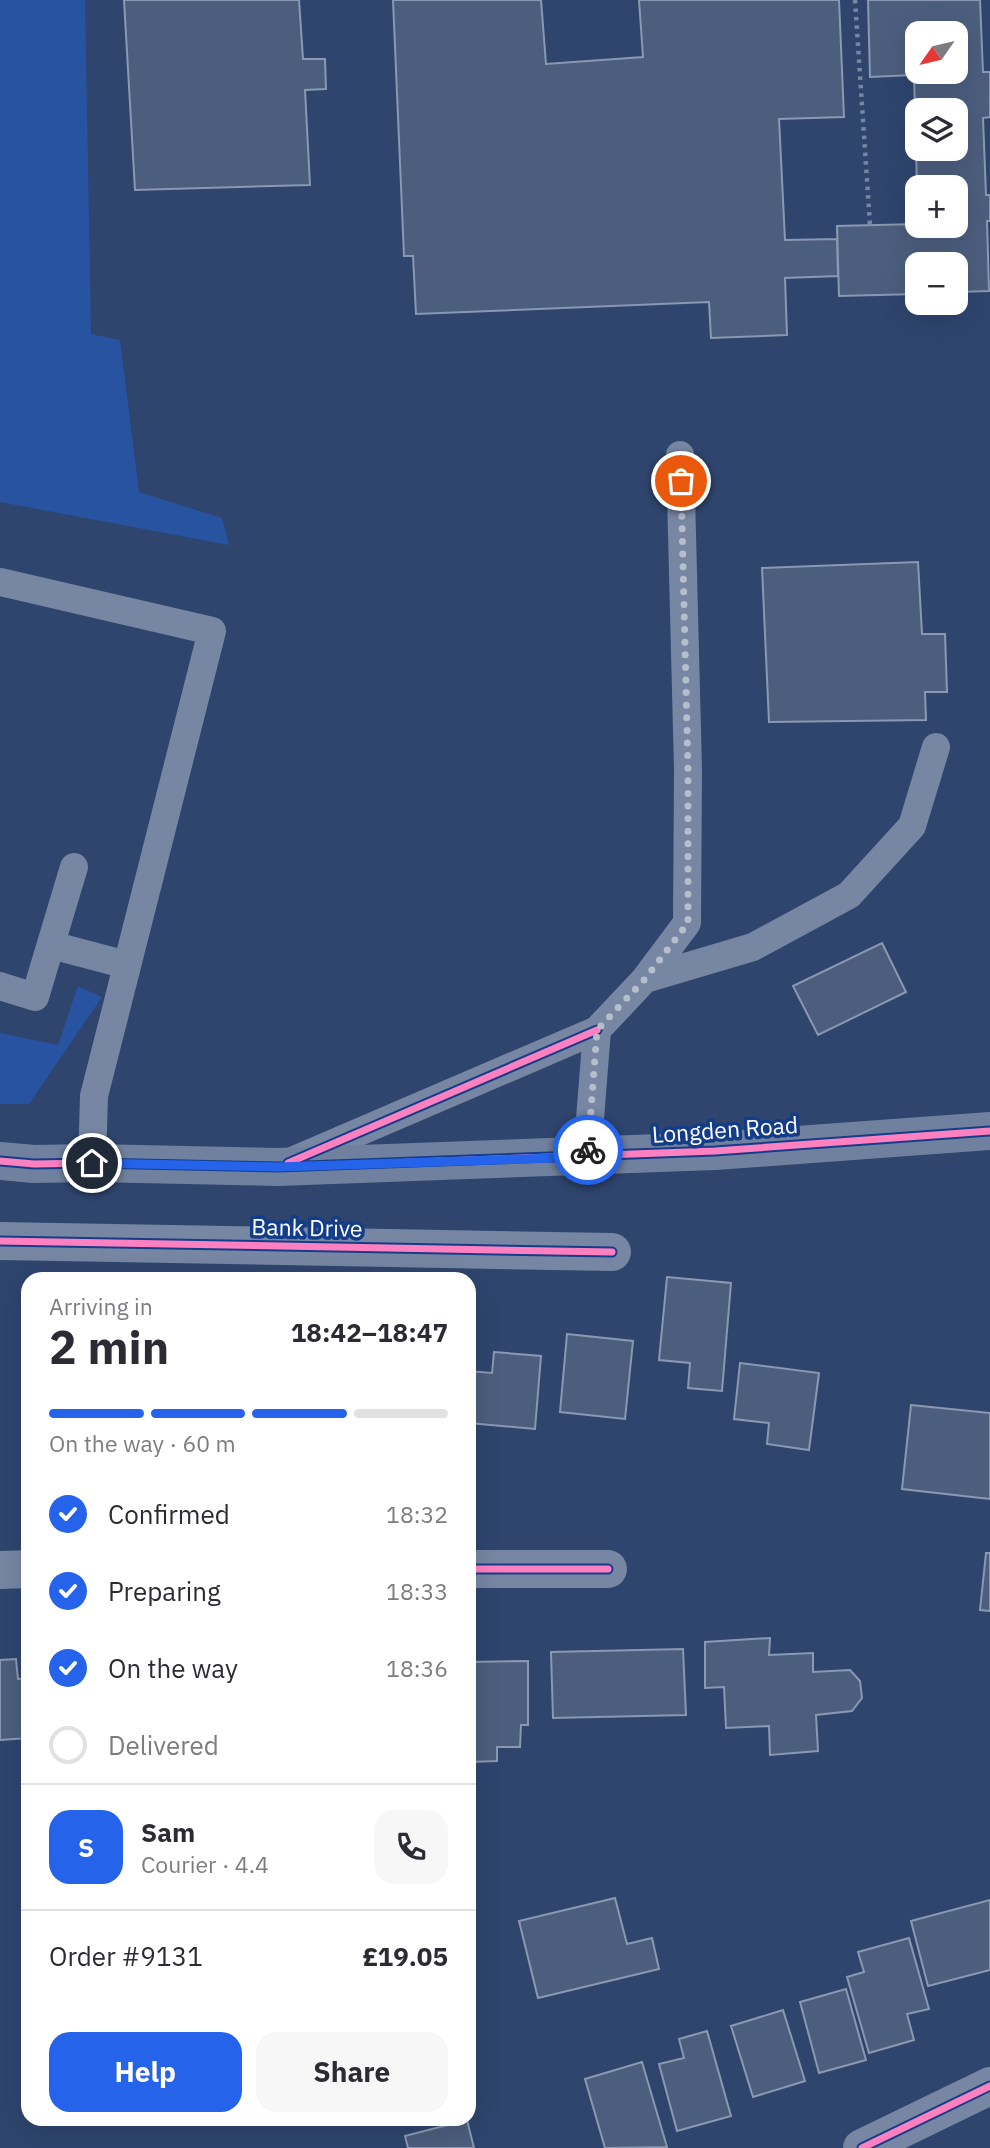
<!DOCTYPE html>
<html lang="en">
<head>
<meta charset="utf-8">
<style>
  :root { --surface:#fff; --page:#f7f7f7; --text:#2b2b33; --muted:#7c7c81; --line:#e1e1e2; --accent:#2563eb }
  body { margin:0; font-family:"IBM Plex Sans",sans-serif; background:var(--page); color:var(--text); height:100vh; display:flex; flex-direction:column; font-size:26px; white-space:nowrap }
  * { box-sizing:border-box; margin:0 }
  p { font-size:23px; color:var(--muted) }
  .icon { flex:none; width:38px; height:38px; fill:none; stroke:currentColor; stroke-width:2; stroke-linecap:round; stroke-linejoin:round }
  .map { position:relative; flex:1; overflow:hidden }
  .panel { position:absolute; left:21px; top:1272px; width:455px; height:854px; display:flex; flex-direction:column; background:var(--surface); border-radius:21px; box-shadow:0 7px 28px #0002 }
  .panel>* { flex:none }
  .needle { width:46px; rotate:236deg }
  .controls { position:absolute; left:905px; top:21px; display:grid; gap:14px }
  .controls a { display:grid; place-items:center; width:63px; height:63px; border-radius:14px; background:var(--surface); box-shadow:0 7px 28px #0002; font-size:35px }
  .pin { position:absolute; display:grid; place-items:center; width:60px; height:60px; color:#fff; margin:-30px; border:4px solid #fff; border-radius:50%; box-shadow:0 2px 7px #0007 }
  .courier { position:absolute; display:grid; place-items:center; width:70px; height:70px; margin:-35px; border:5px solid #2563eb; border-radius:50%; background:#fff; color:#222; box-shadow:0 2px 9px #0007 }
  .head em { font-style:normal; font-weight:700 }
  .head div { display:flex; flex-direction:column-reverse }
  .head { display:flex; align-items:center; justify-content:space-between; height:119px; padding:0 28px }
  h1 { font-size:46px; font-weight:700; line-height:52px }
  .bar { display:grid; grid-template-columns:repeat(4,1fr); gap:10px 7px; align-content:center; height:84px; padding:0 28px }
  .bar i { height:9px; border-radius:5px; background:var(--line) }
  .bar .current { background:var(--accent) }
  .bar p { grid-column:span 4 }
  .line { display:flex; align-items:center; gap:18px; padding:0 28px; border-top:2px solid var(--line) }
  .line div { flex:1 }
  .round { display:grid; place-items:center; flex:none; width:74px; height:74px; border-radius:21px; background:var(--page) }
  ol { padding:0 28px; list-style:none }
  li { display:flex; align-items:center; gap:21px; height:77px }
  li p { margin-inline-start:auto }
  li .icon { padding:7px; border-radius:50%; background:var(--accent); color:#fff; stroke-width:4 }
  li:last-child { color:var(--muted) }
  li i { width:38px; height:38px; border:4px solid var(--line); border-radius:50% }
  .cta { display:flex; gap:14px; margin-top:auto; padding:14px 28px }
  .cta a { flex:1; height:80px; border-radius:21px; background:var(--accent); color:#fff; font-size:28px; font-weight:700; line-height:80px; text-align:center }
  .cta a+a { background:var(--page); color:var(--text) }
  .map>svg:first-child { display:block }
  .green { fill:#2753a0 }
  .building { fill:#4c5e7e; stroke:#8a98b1; stroke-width:2; fill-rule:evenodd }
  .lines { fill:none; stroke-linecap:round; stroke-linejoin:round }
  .path { stroke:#7686a3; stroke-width:4.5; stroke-dasharray:3.5 5; stroke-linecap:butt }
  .lane { stroke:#7686a3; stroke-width:28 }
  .street { stroke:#7686a3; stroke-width:38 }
  .secondary { stroke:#70819f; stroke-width:38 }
  .cycleway-casing { stroke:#143d89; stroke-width:11 }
  .cycleway { stroke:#ff80c0; stroke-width:7 }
  .done { stroke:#b6becc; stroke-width:7; stroke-dasharray:0 12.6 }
  .route { stroke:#2563eb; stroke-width:9 }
  .labels { text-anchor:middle; stroke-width:7; stroke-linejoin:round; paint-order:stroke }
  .street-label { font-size:23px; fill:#fff; stroke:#143d89 }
</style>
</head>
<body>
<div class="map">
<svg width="990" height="2148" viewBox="0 0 990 2148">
  <rect width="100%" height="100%" fill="#2f456e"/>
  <path class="green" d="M0,0H85L91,334L120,340L139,492L222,518L229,545L0,502Z
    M78,986L102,997L29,1104H0V1033L58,1045Z"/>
  <path class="building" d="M124,0H299L303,59H325L326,89L305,90L310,185L135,190Z
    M393,0H541L546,64L643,57L639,0H839L844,117L779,119L785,240L837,239L838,276L785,278L787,335L711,338L709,302L416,314L413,256H404Z
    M868,0H980L983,72H990V117L983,118L986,195H990V221H987L989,291L956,292V264H917V294L839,296L837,226L917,224V226H956V187H917L914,75L870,77ZM917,33H956V72H917ZM917,110H956V149H917Z
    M918,562L922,634H945L947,692H925L926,720L769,722L762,568Z
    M882,943L906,992L818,1035L793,986Z
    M667,1277L731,1283L722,1391L688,1388L690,1363L659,1360Z
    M567,1334L633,1341L625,1419L560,1412Z
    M494,1352L541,1356L535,1429L469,1423V1371L492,1373Z
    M740,1363L819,1373L809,1450L767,1444L769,1423L734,1419Z
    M911,1405L990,1413V1499L902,1489Z
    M986,1553H990V1611L980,1610Z
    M770,1638L769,1655L813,1653V1672L850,1670L860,1681L862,1698L852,1711L816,1715L818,1751L770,1755L769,1726L726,1728L724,1687L705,1688V1642Z
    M683,1649L686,1715L553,1718L551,1652Z
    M16,1659L18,1679L28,1678V1738L0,1740V1660Z
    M528,1661V1725H521L520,1747H497V1761L469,1762V1662Z
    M615,1898L627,1944L652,1938L659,1969L538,1998L519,1921Z
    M990,1900V1970L928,1986L911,1921Z
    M909,1938L929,2009L907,2014L914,2040L869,2053L847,1977L864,1972L858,1952Z
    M846,1989L866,2060L819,2073L800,2002Z
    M783,2010L805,2081L753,2097L731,2026Z
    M707,2031L731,2116L677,2131L659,2064L684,2058L679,2039Z
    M642,2062L667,2147L605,2148L585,2079Z
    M467,2120L474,2148H408L405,2136Z"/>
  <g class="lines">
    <path class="path" d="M855,0L870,225"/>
    <path class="lane" d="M0,582L212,631L94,1096L92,1163
      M51,945L127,965
      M645,979L753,947L849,895L912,826L936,747
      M0,986L35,997L74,867
      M587,1157L597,1030
      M294,1160L597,1030L645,979L687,923L688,770L680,455"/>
    <path class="street" d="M0,1241L612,1252
      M469,1569H608
      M0,1570L28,1569
      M862,2148L990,2086"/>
    <path class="secondary" d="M0,1161L34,1164L92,1163L278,1167L715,1151L990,1131"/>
    <g class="cycleway-casing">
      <path id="cycleway" d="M0,1161L34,1164L92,1163L278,1167L715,1151L990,1131
        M288,1163L597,1030
        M0,1241L612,1252
        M469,1569H608
        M862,2148L990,2086"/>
    </g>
    <use href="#cycleway" class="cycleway"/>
  </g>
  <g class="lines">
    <path class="done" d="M588,1150L597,1030L645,979L688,923V770L681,481"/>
    <path class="route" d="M92,1163L278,1167L587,1157L588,1150"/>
  </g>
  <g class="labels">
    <g class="street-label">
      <text transform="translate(725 1130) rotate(-4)" y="8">Longden Road</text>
      <text transform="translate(307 1228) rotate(1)" y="8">Bank Drive</text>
    </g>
  </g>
</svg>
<div class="controls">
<a><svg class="needle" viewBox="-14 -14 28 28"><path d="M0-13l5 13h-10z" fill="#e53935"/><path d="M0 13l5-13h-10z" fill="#7c7c81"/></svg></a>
<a><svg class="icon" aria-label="layers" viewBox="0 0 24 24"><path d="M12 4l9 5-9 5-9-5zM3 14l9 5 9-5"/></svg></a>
<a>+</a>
<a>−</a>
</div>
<div class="pin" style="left:681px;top:481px;background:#ea580c"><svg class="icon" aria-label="bag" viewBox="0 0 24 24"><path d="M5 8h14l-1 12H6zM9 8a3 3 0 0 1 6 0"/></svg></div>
<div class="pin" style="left:92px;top:1163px;background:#1f2937"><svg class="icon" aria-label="home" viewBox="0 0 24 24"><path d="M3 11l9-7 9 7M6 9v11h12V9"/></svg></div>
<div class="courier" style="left:588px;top:1150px"><svg class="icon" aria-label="bike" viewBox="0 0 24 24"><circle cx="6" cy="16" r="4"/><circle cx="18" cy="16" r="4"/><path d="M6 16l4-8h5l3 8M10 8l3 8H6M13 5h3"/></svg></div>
<section class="panel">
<div class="head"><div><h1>2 min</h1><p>Arriving in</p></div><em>18:42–18:47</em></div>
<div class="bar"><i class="current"></i><i class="current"></i><i class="current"></i><i></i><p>On the way · 60 m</p></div>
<ol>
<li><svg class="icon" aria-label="check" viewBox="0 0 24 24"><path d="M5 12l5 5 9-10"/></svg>Confirmed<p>18:32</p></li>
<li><svg class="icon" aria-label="check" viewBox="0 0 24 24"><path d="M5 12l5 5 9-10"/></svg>Preparing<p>18:33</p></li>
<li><svg class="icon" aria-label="check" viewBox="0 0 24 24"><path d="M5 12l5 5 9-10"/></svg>On the way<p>18:36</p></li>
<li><i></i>Delivered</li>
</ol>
<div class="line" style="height:126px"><b class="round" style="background:var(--accent);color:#fff">S</b><div><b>Sam</b><p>Courier · 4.4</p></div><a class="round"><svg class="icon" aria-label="phone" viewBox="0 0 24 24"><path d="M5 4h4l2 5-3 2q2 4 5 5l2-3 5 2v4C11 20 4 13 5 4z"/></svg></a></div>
<div class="line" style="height:91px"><div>Order #9131</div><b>£19.05</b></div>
<div class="cta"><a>Help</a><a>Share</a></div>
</section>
</div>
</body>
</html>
